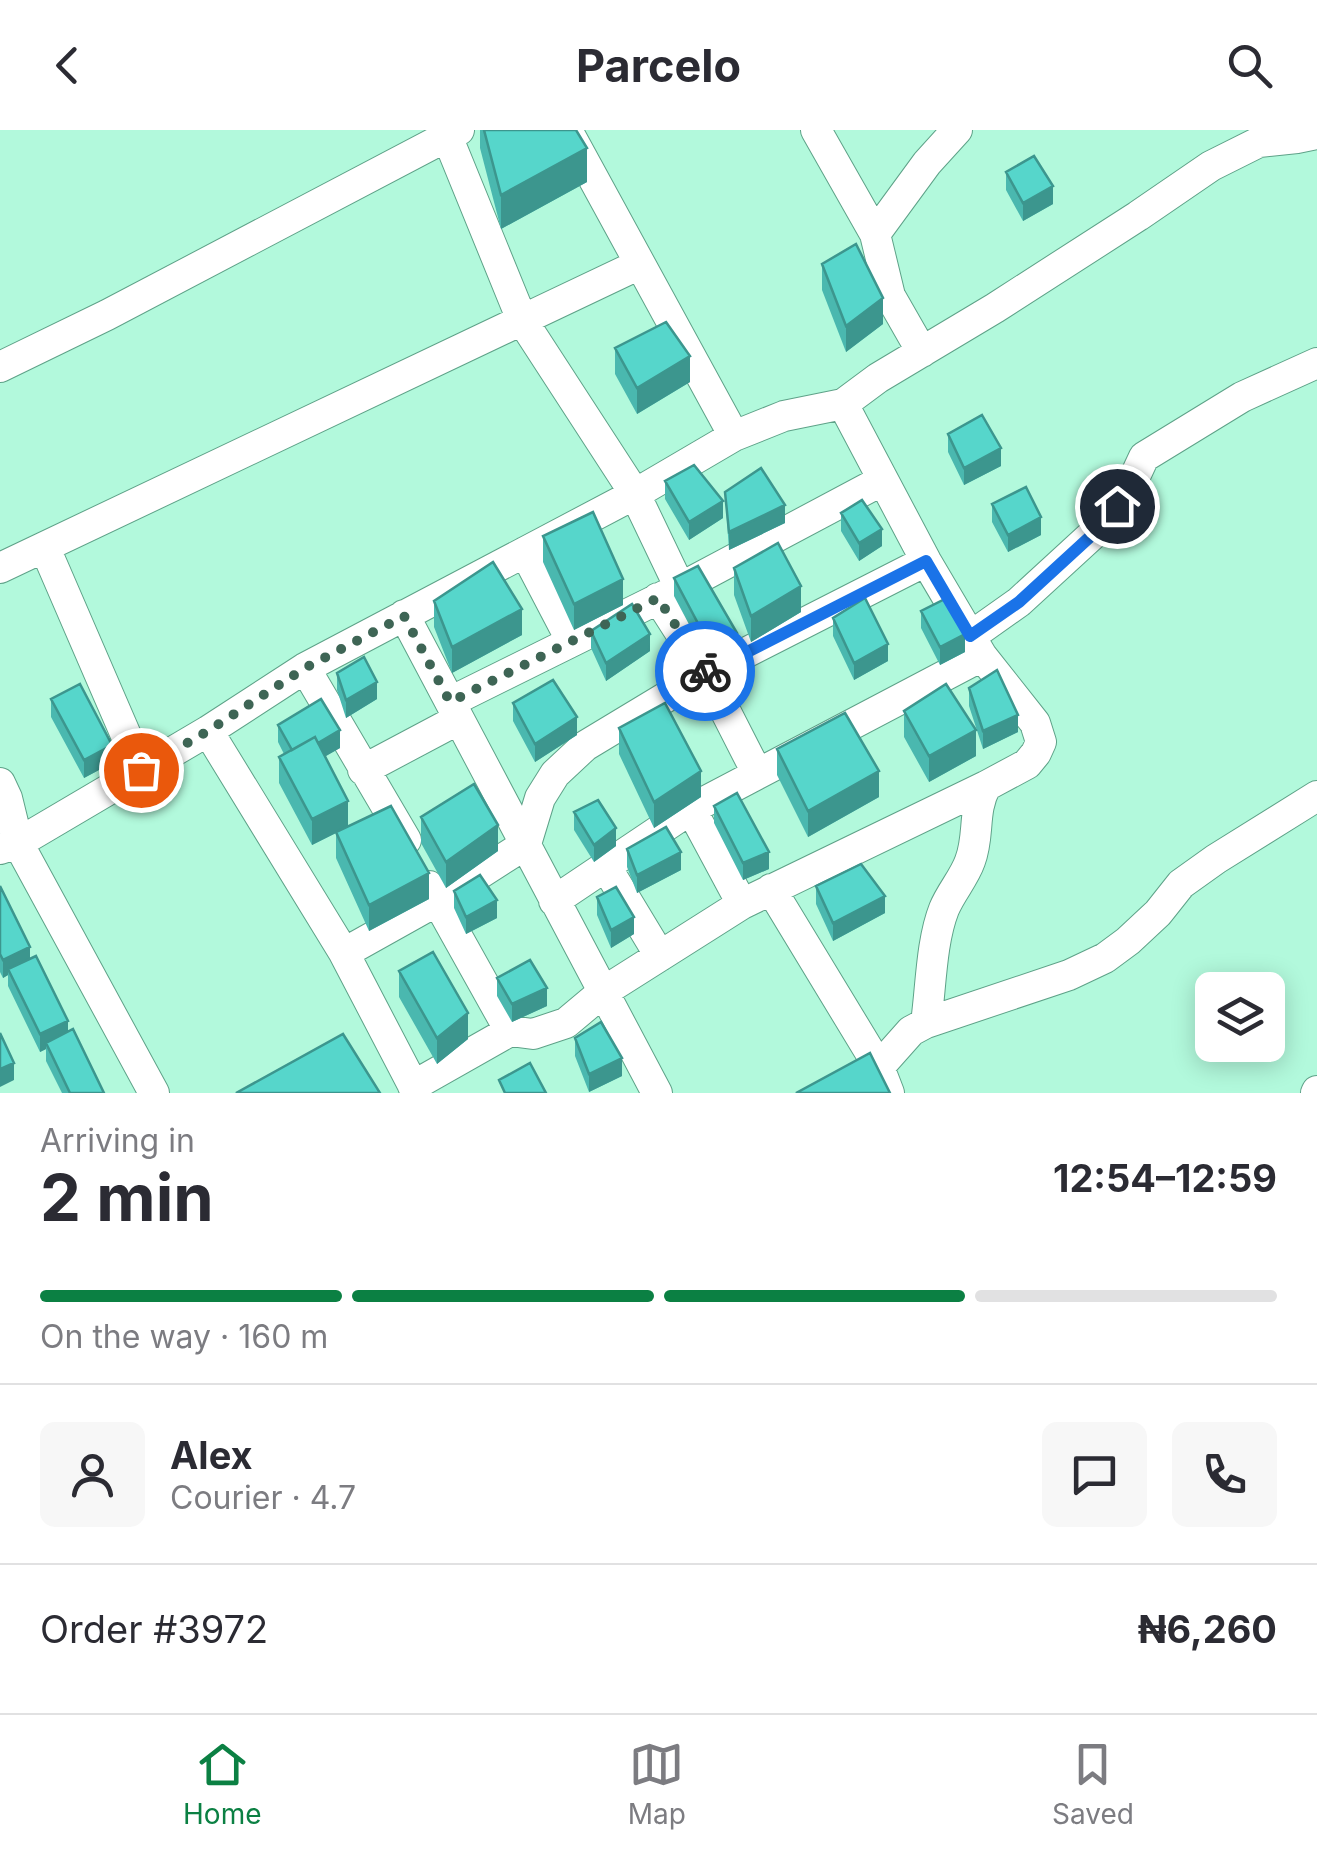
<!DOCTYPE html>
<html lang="en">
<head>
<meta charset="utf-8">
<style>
  :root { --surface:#fff; --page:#f7f7f7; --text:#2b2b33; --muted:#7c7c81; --line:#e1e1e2; --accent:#0b8043 }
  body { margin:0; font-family:Inter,sans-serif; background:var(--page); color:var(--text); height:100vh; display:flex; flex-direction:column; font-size:38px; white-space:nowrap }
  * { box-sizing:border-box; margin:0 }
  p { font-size:32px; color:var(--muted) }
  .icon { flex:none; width:55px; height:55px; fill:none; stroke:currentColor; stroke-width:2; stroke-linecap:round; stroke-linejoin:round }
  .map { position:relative; height:963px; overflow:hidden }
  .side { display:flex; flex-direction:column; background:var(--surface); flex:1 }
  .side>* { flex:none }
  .buttons { position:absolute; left:1195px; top:842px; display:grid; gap:20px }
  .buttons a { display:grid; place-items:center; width:90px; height:90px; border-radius:15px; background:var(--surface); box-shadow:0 5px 25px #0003; font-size:50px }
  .pin { position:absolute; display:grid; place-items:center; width:85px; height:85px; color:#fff; margin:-42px; border:5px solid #fff; border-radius:50%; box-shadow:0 2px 10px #0007 }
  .courier { position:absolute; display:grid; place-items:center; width:100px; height:100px; margin:-50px; border:8px solid #1a73e8; border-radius:50%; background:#fff; color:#222; box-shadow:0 2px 12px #0007 }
  .headline em { font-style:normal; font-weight:700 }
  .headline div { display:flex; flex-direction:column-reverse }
  .headline { display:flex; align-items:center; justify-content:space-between; height:170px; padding:0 40px }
  h1 { font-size:65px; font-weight:700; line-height:75px }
  .bar { display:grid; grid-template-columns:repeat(4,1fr); gap:15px 10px; align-content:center; height:120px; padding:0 40px }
  .bar i { height:12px; border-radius:8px; background:var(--line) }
  .bar .selected { background:var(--accent) }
  .bar p { grid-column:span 4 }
  .line { display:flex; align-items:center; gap:25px; padding:0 40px; border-top:2px solid var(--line) }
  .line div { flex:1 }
  .round { display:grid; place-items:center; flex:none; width:105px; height:105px; border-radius:15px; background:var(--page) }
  header { display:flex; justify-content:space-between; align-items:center; height:130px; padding:0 40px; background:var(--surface); font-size:45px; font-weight:700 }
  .tab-bar { display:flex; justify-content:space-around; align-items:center; height:140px; border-top:2px solid var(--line); background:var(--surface); font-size:28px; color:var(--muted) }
  .tab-bar a { display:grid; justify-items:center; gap:5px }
  .tab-bar .selected { color:var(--accent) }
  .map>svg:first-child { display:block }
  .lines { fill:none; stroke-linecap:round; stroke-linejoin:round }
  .minor-casing { stroke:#5ea288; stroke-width:32 }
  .minor { stroke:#fff; stroke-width:30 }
  .wall { fill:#4ab8af }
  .shaded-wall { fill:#3c968e }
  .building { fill:#56d6cb; stroke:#3c968e; stroke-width:2.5 }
  .done { stroke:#3e6555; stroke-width:10; stroke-dasharray:0 18 }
  .route { stroke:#1a73e8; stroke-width:12 }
</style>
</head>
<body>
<header><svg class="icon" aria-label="back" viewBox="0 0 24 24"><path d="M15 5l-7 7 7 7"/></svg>Parcelo<svg class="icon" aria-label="search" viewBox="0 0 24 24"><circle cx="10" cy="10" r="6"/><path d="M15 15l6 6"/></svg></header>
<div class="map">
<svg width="1317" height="963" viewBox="0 0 1317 963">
  <rect width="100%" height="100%" fill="#b2f9dc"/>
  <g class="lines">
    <g class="minor-casing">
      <path id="minor" d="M567,0L734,306
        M816,0L875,104L890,166L922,222
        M447,6L522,190L635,364L680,458
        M875,104L927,33L957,0
        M0,237L107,185L459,0
        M45,418L141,640
        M525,422L571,510
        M0,438L640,134
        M658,468L706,543L757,643
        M404,485L657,963
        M971,506L1019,472L1104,394L1130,357L1144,327L1242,267L1317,233
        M305,538L406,710
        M450,572L680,458L883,350
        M208,601L344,823L417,963
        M363,640L459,589
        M0,653L7,668L18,713L154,963
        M691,679L742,774
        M0,719L18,713L208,601L305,538L635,364L734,306L784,286L843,274L878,248L995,178L1138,86L1211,36L1259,12L1297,8L1317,4
        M605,735L660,826
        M429,756L510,901
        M771,759L879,937L889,963
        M554,771L691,679L982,526
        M344,823L437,771L526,714L540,668L555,644L585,616L706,543L926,431
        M926,893L1069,845L1105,828L1128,811L1158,783L1181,754L1216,729L1317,666
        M879,937L911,901L926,893C931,858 931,812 944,779C951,762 964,748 970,731C980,705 972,682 986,656
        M413,956L510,901L533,904L566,893L603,862L742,774L986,656L1027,634L1036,623L1041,612L1035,593L982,526L926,431L843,274
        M1316,963L1317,961"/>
    </g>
    <use href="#minor" class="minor"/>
  </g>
  <path class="wall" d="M480,0H576L587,52L501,99L480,18Z
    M1006,42L1053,74L1023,91L1006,60Z
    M822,134L883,194L846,222L822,160Z
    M615,218L690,252L637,284L615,244Z
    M948,304L1001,336L964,355L948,322Z
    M665,351L723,388L689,410L665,369Z
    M725,362L785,393L729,420Z
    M992,374L1041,405L1008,422L992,392Z
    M841,383L882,416L859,431L841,401Z
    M543,406L623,475L574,500L543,432Z
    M734,438L801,482L751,512L734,465Z
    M674,448L737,521L710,534L674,466Z
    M434,471L522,505L452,543L434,497Z
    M921,481L965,522L940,535L921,498Z
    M833,488L888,531L854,550L833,506Z
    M591,501L650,521L606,551L591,518Z
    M337,543L377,569L346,588L337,560Z
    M969,558L1018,602L983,619L969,576Z
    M51,569L112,633L84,648L51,587Z
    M513,573L577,605L535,632L513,591Z
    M904,581L976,626L929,652L904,607Z
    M278,595L340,618L325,626L348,696L429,769L369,801L336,728V703L312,715L279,653V627L284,624L278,612Z
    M619,598L701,667L654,698L619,624Z
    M777,619L879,667L808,707L777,645Z
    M714,676L769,739L743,750L714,693Z
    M574,682L616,716L594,732L574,700Z
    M421,687L498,721L446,758L421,713Z
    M627,719L681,740L637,763L627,737Z
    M0,756L30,828L68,902L104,963H62L46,931V919L40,922L8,856V845L3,848L0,842Z
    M816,756L885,783L833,811L816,774Z
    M454,761L497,788L466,804L454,778Z
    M597,767L634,804L611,818L597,785Z
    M399,841L468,909L437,934L399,867Z
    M497,848L547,876L512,892L497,866Z
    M575,908L622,946L589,962L575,926Z"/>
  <path class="shaded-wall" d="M587,18V52L501,99V65Z
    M1053,56V74L1023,91V73Z
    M883,168V194L846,222V196Z
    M690,226V252L637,284V258Z
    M1001,318V336L964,355V338Z
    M723,371V388L689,410V392Z
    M785,375V393L729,420V402Z
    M1041,387V405L1008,422V405Z
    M882,399V416L859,431V413Z
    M623,449V475L574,500V474Z
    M801,456V482L751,512V486Z
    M522,479V505L452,543V517Z
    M737,503V521L710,534V516Z
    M650,504V521L606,551V533Z
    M965,504V522L940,535V517Z
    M888,514V531L854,550V533Z
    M377,552V569L346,588V570Z
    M1018,585V602L983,619V601Z
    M577,587V605L535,632V614Z
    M340,600V618L295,644V626Z
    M976,600V626L929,652V626Z
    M112,615V633L84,648V630Z
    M701,641V667L654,698V672Z
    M879,641V667L808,707V681Z
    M348,671V697L312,715V689Z
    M498,695V721L446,758V732Z
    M616,698V716L594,732V715Z
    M681,722V740L637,763V745Z
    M769,722V739L743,750V733Z
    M429,743V769L369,801V775Z
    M885,766V783L833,811V793Z
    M497,770V788L466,804V787Z
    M634,787V804L611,818V800Z
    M30,817V835L8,839V845L3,848V830Z
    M547,858V876L512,892V874Z
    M468,883V909L437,934V908Z
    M68,891V909L46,913V919L40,922V904Z
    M622,928V946L589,962V944Z
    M14,933V950L0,957V939Z"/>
  <path class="building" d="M484,0H576L587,18L501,65Z
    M1034,26L1053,56L1023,73L1006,42Z
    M856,114L883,168L846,196L822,134Z
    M666,192L690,226L637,258L615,218Z
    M982,285L1001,318L964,338L948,304Z
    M694,335L723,371L689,392L665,351Z
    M761,338L785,375L729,402L725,362Z
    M1026,357L1041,387L1008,405L992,374Z
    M862,370L882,399L859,413L841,383Z
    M593,382L623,449L574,474L543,406Z
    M778,413L801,456L751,486L734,438Z
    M493,432L522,479L452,517L434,471Z
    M698,436L737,503L710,516L674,448Z
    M865,468L888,514L854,533L833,488Z
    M947,468L965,504L940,517L921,481Z
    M632,474L650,504L606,533L591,501Z
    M364,527L377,552L346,570L337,543Z
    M997,540L1018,585L983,601L969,558Z
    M553,550L577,587L535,614L513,573Z
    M80,554L112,615L84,630L51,569Z
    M946,554L976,600L929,626L904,581Z
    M321,569L340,600L318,613L315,607L292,620L278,595Z
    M665,573L701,641L654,672L619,598Z
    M845,583L879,641L808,681L777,619Z
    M315,607L348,671L312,689L279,627Z
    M474,654L498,695L446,732L421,687Z
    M737,663L769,722L743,733L714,676Z
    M598,670L616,698L594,715L574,682Z
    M391,676L429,743L369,775L336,702Z
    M666,697L681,722L637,745L627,719Z
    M861,734L885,766L833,793L816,756Z
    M480,745L497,770L466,787L454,761Z
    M0,756L30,817L3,830L0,824Z
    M616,757L634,787L611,800L597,767Z
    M433,822L468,883L437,908L399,841Z
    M36,826L68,891L40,904L8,839Z
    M530,830L547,858L512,874L497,848Z
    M601,892L622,928L589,944L575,908Z
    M73,899L104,963H70L46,913Z
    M0,903L14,933L0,939Z
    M343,904L380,963H236Z
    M870,923L890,963H796Z
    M530,933L546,963H505L499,950Z"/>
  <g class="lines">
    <path class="done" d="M141,640L208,601L305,538L404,486L450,572L658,468L705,541"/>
    <path class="route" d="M705,541L706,543L926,431L970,506L1019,472L1104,394L1117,376"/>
  </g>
</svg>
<div class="buttons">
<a><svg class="icon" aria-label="layers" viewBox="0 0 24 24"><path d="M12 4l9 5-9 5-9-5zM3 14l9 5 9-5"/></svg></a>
</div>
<div class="pin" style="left:141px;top:640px;background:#ea580c"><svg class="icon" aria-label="bag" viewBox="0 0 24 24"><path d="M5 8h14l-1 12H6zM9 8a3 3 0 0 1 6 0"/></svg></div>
<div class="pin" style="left:1117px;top:376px;background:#1f2937"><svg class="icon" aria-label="home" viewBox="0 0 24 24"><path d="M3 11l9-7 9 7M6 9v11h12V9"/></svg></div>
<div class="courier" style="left:705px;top:541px"><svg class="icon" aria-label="bike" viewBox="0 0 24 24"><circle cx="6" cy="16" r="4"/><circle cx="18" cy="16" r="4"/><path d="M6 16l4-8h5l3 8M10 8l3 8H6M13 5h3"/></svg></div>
</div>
<section class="side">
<div class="headline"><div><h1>2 min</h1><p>Arriving in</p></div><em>12:54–12:59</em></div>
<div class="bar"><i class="selected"></i><i class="selected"></i><i class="selected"></i><i></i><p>On the way · 160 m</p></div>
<div class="line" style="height:180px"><a class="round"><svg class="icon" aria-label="person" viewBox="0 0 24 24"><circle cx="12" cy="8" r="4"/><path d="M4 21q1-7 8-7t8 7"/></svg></a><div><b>Alex</b><p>Courier · 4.7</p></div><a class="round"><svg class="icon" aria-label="chat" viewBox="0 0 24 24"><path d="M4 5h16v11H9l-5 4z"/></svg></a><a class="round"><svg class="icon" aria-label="phone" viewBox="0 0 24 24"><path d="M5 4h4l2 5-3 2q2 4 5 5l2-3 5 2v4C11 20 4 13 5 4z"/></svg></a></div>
<div class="line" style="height:130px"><div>Order #3972</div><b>₦6,260</b></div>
</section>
<nav class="tab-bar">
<a class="selected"><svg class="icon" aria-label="home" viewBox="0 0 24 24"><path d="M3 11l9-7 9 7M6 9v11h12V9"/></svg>Home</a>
<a><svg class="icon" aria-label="map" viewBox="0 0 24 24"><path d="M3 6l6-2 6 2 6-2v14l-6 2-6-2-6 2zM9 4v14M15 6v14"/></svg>Map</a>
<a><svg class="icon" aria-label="saved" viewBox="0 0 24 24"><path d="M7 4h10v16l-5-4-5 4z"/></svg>Saved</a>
</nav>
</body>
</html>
